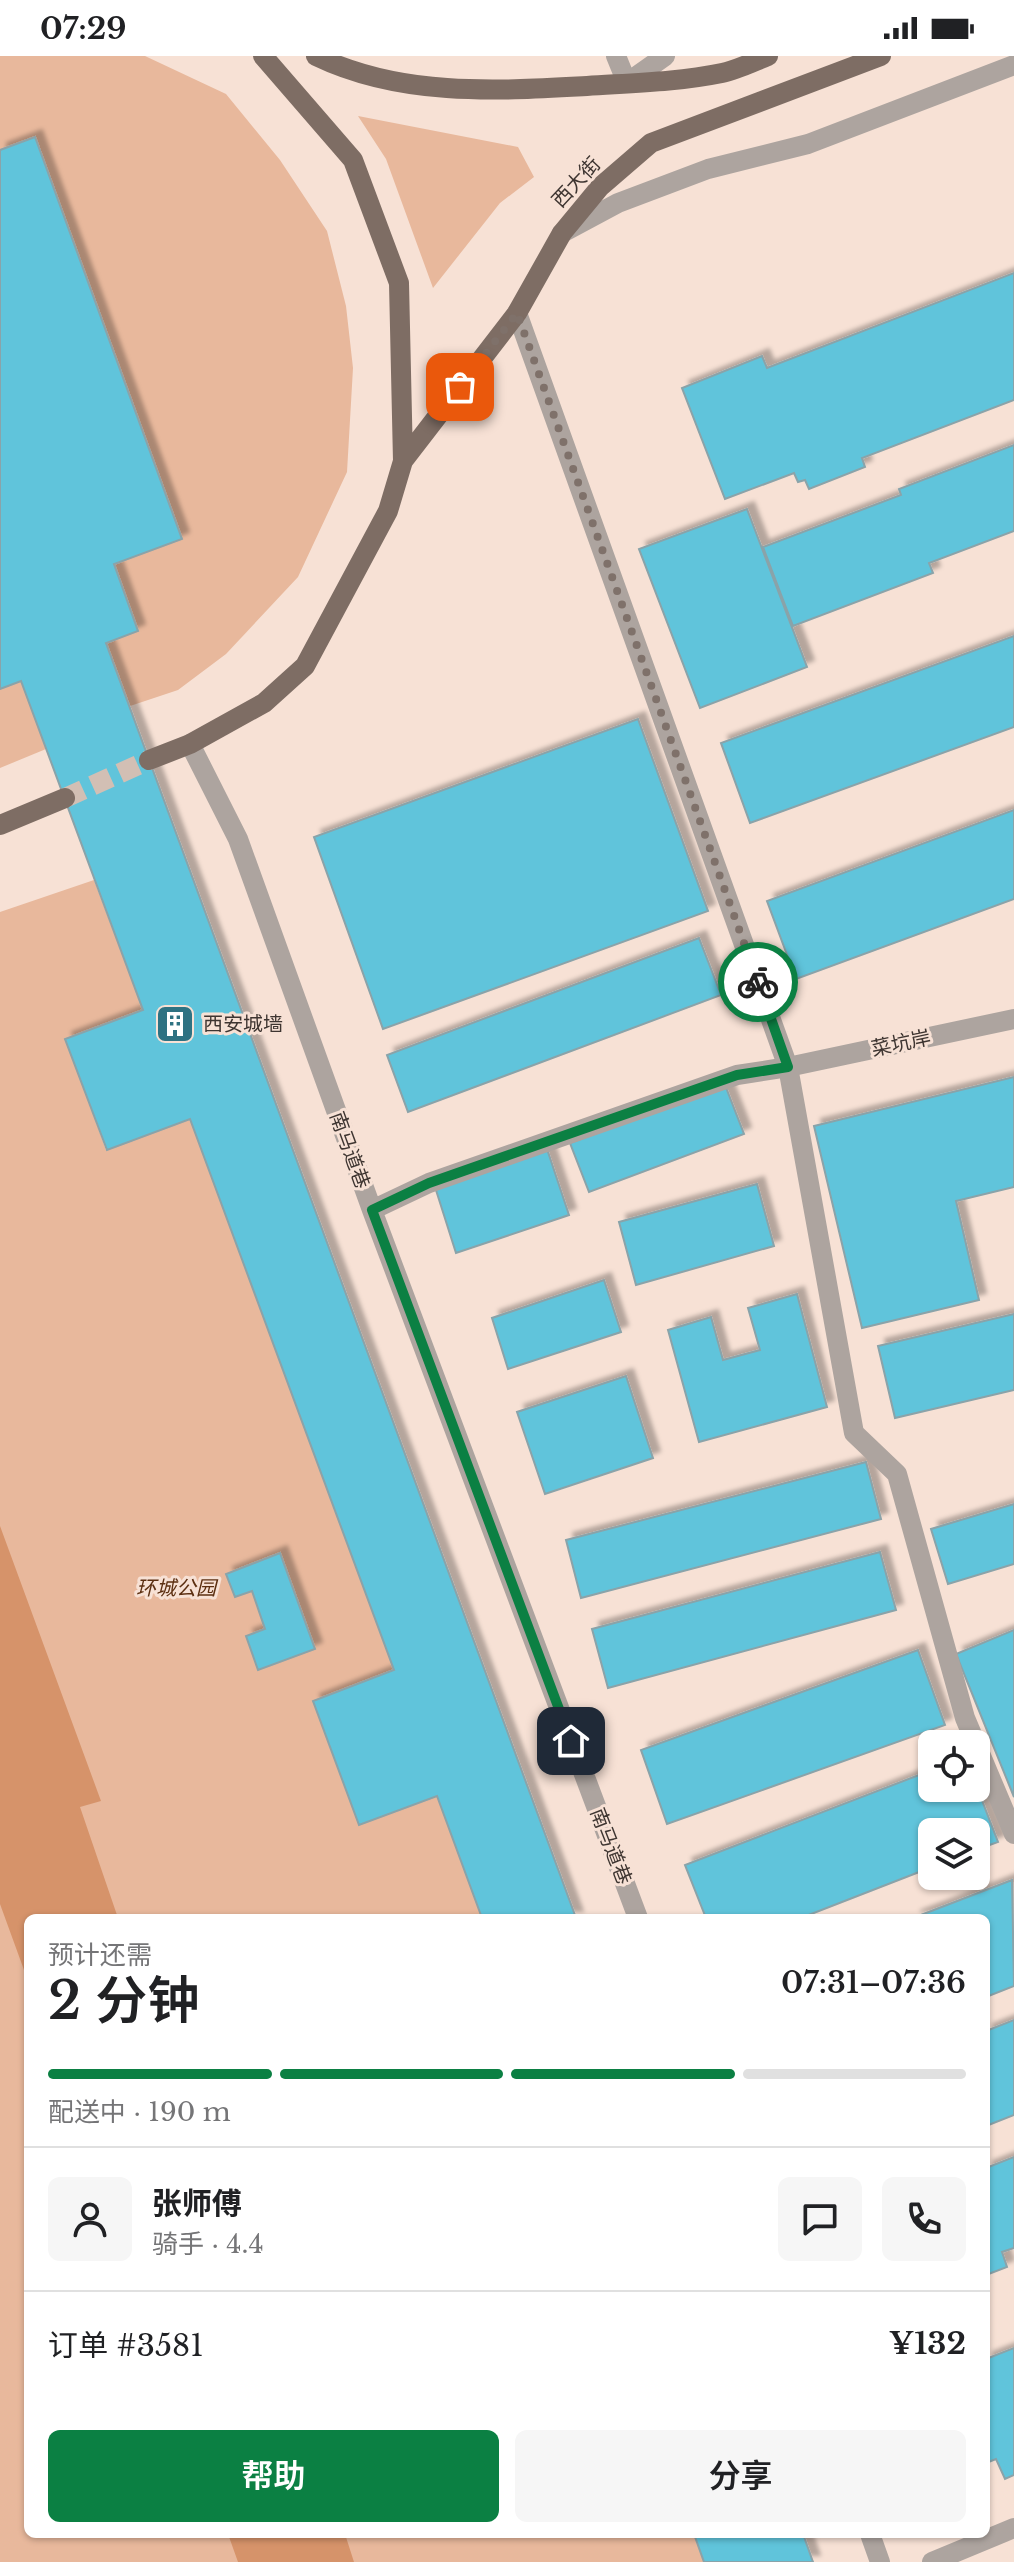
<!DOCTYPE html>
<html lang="zh">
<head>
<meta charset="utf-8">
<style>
  :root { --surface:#fff; --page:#f6f6f6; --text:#202124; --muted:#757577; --line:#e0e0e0; --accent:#0b8043 }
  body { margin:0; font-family:"Libre Baskerville","Noto Sans SC",serif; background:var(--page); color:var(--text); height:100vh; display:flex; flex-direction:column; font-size:30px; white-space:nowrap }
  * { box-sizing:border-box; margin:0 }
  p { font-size:26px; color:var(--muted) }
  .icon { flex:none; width:44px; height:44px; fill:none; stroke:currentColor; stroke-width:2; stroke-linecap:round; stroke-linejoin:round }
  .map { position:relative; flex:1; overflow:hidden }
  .panel { position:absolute; left:24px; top:1858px; width:966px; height:624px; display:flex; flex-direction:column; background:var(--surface); border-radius:12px; box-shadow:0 2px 6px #0004 }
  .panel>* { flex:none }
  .fabs { position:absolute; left:918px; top:1674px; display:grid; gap:16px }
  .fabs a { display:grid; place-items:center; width:72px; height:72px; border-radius:12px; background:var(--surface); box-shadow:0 2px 6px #0004; font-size:40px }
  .pin { position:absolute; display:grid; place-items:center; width:68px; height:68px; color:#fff; margin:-34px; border-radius:16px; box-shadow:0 4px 12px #0006 }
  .courier { position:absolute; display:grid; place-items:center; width:80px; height:80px; margin:-40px; border:6px solid #0b8043; border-radius:50%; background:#fff; color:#222; box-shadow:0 2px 10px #0007 }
  .head em { font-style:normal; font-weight:600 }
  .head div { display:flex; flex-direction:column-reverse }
  .head { display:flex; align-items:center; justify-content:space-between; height:136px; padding:0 24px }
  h1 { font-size:52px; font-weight:600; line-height:60px }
  .bar { display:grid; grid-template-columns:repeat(4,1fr); gap:12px 8px; align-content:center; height:96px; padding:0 24px }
  .bar i { height:10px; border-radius:6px; background:var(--line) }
  .bar .selected { background:var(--accent) }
  .bar p { grid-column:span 4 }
  .line { display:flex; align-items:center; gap:20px; padding:0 24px; border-top:2px solid var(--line) }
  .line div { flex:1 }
  .round { display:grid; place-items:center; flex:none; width:84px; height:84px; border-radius:12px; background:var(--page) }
  .button { display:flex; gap:16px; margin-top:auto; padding:16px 24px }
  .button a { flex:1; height:92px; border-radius:12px; background:var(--accent); color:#fff; font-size:32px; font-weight:600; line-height:92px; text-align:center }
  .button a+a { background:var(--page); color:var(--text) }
  .status { display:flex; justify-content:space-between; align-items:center; height:56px; padding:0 40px; background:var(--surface); direction:ltr }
  .status svg { height:22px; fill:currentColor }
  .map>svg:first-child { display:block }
  .green { fill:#e8b89c }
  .water { fill:#d6936a }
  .building { fill:#60c4db; stroke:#8aa3a9; stroke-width:2; filter:url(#shadow) }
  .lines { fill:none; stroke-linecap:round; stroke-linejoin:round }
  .major-tunnel { stroke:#d2bfb4; stroke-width:20; stroke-dasharray:20 10; stroke-linecap:butt }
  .minor { stroke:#ada49f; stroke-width:20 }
  .major { stroke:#7e6d64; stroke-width:20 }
  .done { stroke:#7f716a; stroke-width:8; stroke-dasharray:0 14.4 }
  .route { stroke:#0b8043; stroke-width:10 }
  .labels { text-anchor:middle; stroke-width:6; stroke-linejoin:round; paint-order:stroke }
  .street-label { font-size:20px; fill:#3e3531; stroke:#f7e1d5 }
  .poi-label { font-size:20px; fill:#3e3531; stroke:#f7e1d5; text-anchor:start }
  .park-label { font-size:20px; font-style:italic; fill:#5c2f11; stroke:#f7e1d5 }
</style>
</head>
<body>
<div class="status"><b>07:29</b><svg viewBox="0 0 49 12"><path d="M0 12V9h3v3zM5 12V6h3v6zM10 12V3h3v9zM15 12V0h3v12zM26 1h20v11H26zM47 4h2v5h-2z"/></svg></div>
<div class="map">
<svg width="1014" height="2506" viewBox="0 0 1014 2506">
  <defs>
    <filter id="shadow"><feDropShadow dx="7" dy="-7" stdDeviation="2" flood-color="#0004"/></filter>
  </defs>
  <rect width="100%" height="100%" fill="#f7e1d5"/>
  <path class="green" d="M0,0H145L226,38L280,104L327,175L346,250L353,312L347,416L298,521L226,598L178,634L130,650L106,587L138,575L114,508L181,483L35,82L0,94Z
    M358,60L518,91L534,121L500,147L433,232L386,103Z
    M21,625L46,693L0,712V633Z
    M94,824L143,954L66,983L106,1094L190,1063L394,1614L313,1645L359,1769L437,1740L482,1862H28V2478H694L704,2506H0V856Z"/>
  <path class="water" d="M0,1470L101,1745L80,1751L118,1862H28V1925L0,1848Z
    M228,2478H345L354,2506H238Z"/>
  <path class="building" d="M35,81L182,483L114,508L138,575L106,587L576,1862H482L437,1740L359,1769L313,1645L394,1614L190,1063L107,1094L65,983L143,954L21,625L0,633V94Z
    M1014,217V344L862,402L865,411L809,433L805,424L798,426L794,417L725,443L682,332L762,300L767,312Z
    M1014,389V475L929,507L933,517L793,570L763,491L901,439L899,433Z
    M747,453L807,611L700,652L639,493Z
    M1014,580V671L750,767L721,687Z
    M638,663L708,855L383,973L314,781Z
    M1014,754V843L796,923L767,845Z
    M699,882L721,939L408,1056L387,999Z
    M1014,1021V1131L956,1145L979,1244L862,1272L814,1070Z
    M725,1029L744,1078L589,1136L570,1087Z
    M547,1093L569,1159L456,1197L435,1131Z
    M757,1128L774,1190L636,1229L619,1166Z
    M604,1224L621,1276L508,1313L492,1262Z
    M797,1238L827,1351L699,1386L668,1274L711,1261L723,1304L760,1294L748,1252Z
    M1014,1258V1334L895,1362L878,1290Z
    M626,1320L653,1402L545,1438L517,1356Z
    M866,1406L881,1463L581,1542L566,1484Z
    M1014,1448V1508L948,1528L931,1473Z
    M880,1496L896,1554L608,1632L592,1573Z
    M280,1497L315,1593L258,1614L246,1580L265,1573L252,1535L235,1541L226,1518Z
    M1014,1574V1741L956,1598Z
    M918,1594L945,1669L667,1768L641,1694Z
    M932,1714V1732H976V1729L998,1786L976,1794V1776H932V1811L801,1862H706L685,1809Z
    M1012,1824L1014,1930L986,1941V1862H913Z
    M1014,1964V2059L986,2070V1975Z
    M1014,2101V2192L1002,2196L1007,2211L986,2219V2112Z
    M1014,2292V2419L1005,2423L996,2403L986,2407V2303Z
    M694,2478H803L813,2506H704Z"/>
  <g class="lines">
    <path class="major-tunnel" d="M65,742L149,704"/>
    <path class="minor" d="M616,0L627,27L665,0
      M562,177L618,147L708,113L808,88L1014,9
      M190,688L238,783L372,1154L638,1862
      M1014,963L788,1011L854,1377L897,1418L965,1662L1014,1778
      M372,1154L429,1127L737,1019L788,1011L517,257
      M870,2478L880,2506
      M932,2506L1014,2472"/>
    <path class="major" d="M316,0C401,41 496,35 587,30C632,27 678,26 722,17C737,14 753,6 768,0
      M403,405L517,257L562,177L600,131L651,87L881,0
      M149,704L190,688L264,647L305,610L388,455L403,405L399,227L353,104L263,0
      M0,769L65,742"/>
  </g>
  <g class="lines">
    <path class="done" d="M460,331L517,257L758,926"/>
    <path class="route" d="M571,1685L372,1154L429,1127L737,1019L788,1011L758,926"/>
  </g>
  <defs>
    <g id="building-square" transform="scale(2)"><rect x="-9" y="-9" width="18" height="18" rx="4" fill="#2e7282" stroke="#f7e1d5"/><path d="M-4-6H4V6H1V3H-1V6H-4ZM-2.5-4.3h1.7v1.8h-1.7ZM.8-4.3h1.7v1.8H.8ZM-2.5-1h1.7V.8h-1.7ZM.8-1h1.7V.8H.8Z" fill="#fff"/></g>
  </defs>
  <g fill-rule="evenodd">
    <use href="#building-square" x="175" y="968"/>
  </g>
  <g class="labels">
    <g class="street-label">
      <text transform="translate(576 126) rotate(-47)" y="7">西大街</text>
      <text transform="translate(901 987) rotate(-12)" y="7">菜坑岸</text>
      <text transform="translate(350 1094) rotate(70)" y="7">南马道巷</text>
      <text transform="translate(611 1790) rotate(69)" y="7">南马道巷</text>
    </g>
    <g class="poi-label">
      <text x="203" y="975">西安城墙</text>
    </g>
    <g class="park-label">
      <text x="176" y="1539">环城公园</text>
    </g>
  </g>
</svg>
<div class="fabs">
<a><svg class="icon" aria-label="locate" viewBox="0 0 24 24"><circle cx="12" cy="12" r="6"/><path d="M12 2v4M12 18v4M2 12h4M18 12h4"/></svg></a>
<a><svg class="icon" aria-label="layers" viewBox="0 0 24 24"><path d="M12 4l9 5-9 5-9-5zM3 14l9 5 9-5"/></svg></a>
</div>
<div class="pin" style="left:460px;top:331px;background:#ea580c"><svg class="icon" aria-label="bag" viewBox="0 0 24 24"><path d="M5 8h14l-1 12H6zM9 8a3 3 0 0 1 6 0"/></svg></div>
<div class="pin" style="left:571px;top:1685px;background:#1f2937"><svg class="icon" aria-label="home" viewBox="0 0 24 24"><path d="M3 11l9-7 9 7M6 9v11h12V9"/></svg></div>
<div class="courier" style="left:758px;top:926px"><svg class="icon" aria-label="bike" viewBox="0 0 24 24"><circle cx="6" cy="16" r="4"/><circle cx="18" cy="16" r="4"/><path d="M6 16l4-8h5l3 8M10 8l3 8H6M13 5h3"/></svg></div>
<section class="panel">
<div class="head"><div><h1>2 分钟</h1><p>预计还需</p></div><em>07:31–07:36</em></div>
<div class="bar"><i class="selected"></i><i class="selected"></i><i class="selected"></i><i></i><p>配送中 · 190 m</p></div>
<div class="line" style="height:144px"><a class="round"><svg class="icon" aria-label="person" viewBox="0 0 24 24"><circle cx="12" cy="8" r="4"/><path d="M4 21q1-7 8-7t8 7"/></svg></a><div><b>张师傅</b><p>骑手 · 4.4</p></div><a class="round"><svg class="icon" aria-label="chat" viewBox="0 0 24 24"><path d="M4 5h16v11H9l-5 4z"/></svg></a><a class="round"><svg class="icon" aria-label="phone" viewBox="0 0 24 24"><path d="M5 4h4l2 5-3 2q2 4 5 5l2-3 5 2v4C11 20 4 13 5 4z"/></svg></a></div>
<div class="line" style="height:104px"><div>订单 #3581</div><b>¥132</b></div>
<div class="button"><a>帮助</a><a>分享</a></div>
</section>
</div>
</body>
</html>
